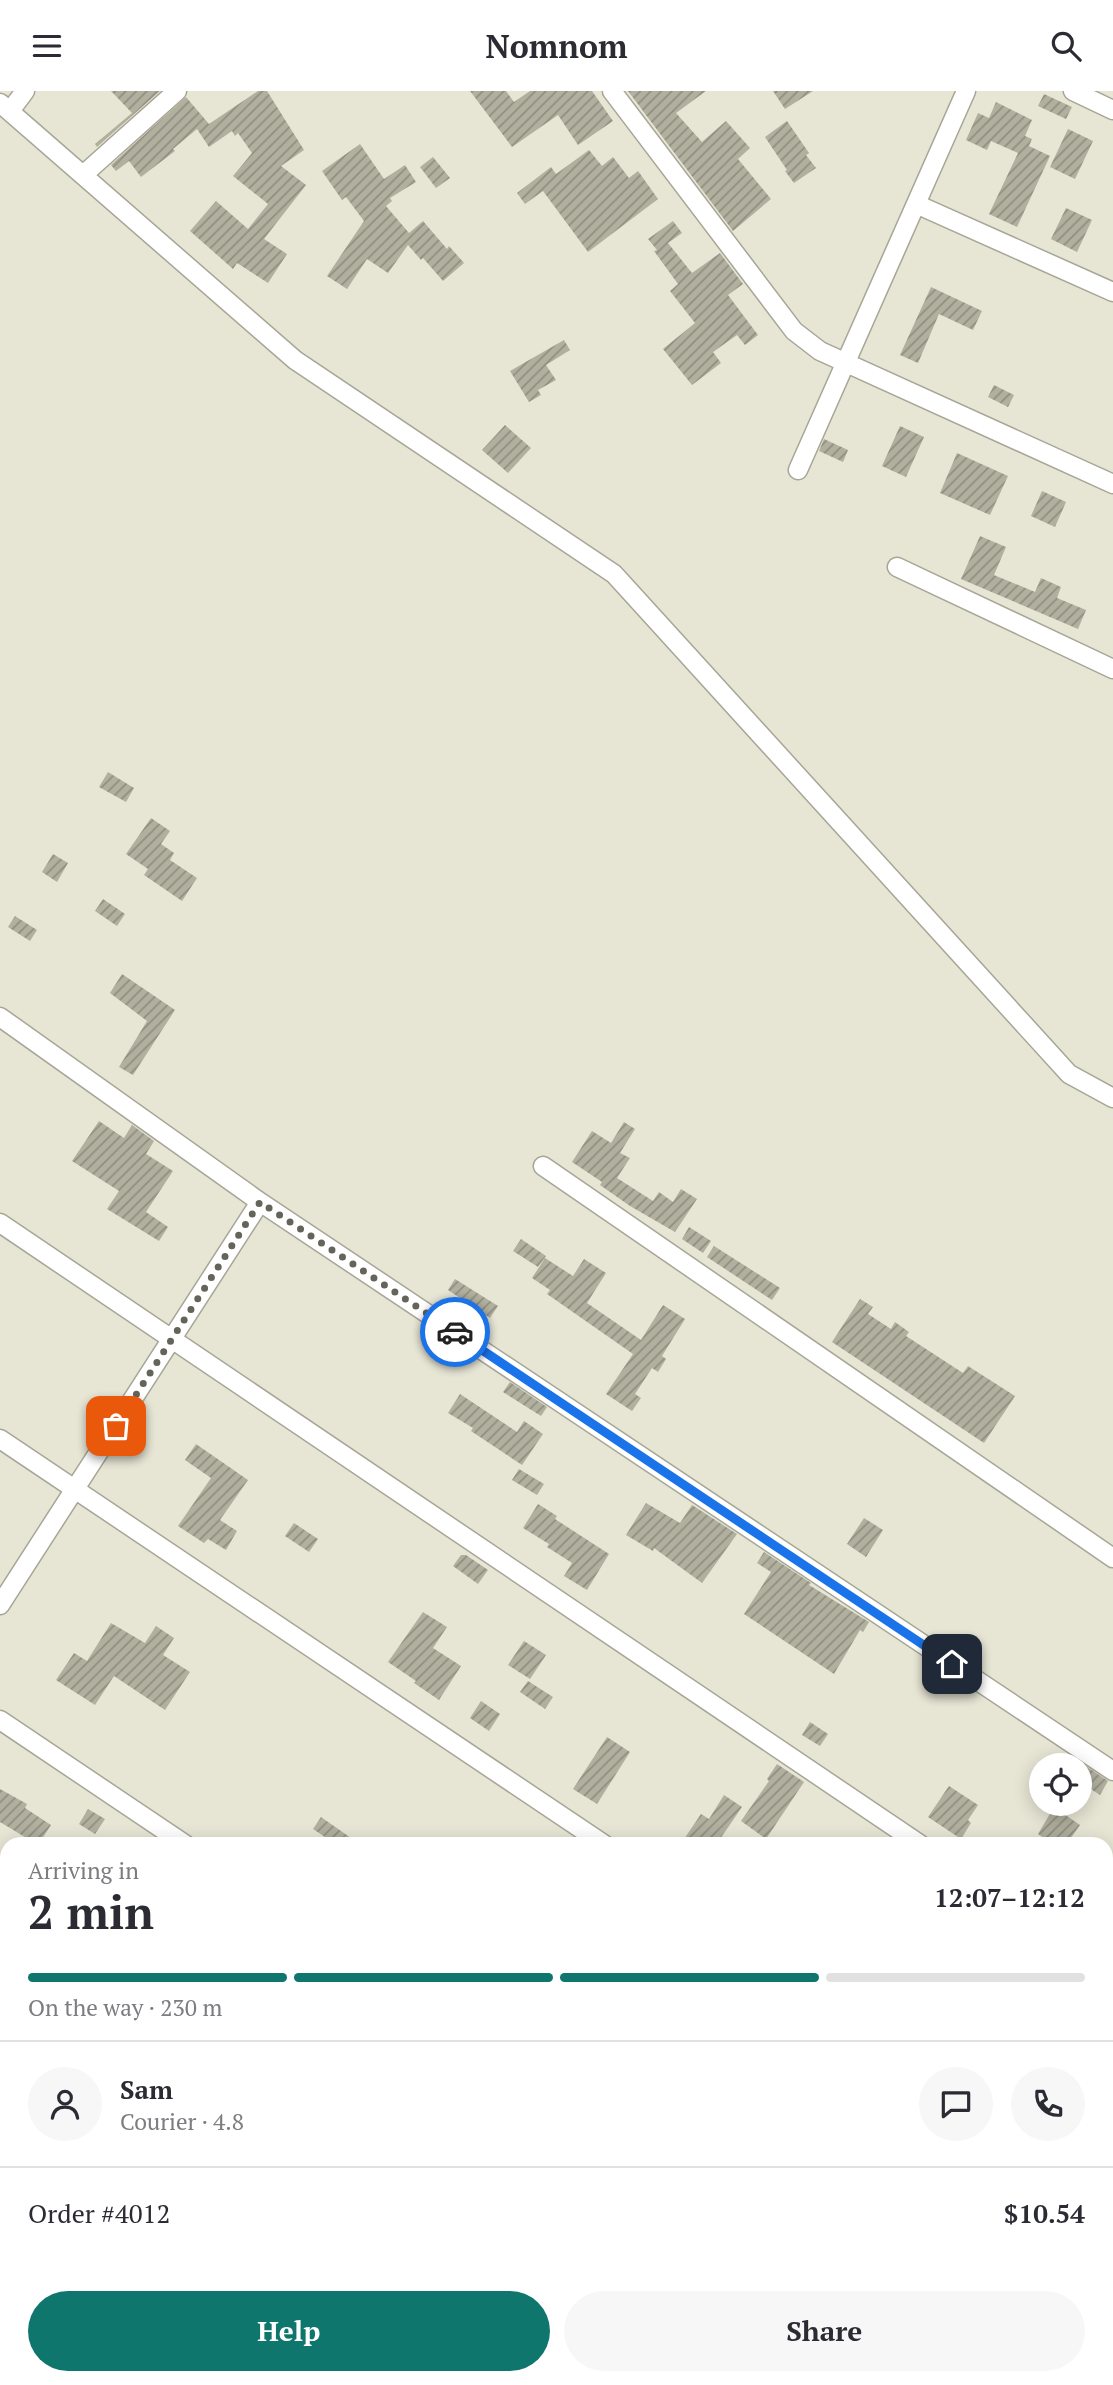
<!DOCTYPE html>
<html lang="en">
<head>
<meta charset="utf-8">
<style>
  :root { --surface:#fff; --page:#f7f7f7; --text:#2b2b33; --muted:#7c7c81; --line:#e1e1e2; --accent:#0f766e }
  body { margin:0; font-family:"PT Serif",serif; background:var(--page); color:var(--text); height:100vh; display:flex; flex-direction:column; font-size:26px; white-space:nowrap }
  * { box-sizing:border-box; margin:0 }
  p { font-size:23px; color:var(--muted) }
  .icon { flex:none; width:38px; height:38px; fill:none; stroke:currentColor; stroke-width:2; stroke-linecap:round; stroke-linejoin:round }
  .map { position:relative; flex:1; overflow:hidden }
  .panel { position:absolute; left:0px; top:1746px; width:1113px; height:548px; display:flex; flex-direction:column; background:var(--surface); border-radius:21px 21px 0 0; box-shadow:0 4px 18px #0003 }
  .panel>* { flex:none }
  .controls { position:absolute; left:1029px; top:1662px; display:grid; gap:14px }
  .controls a { display:grid; place-items:center; width:63px; height:63px; border-radius:50%; background:var(--surface); box-shadow:0 4px 18px #0003; font-size:35px }
  .pin { position:absolute; display:grid; place-items:center; width:60px; height:60px; color:#fff; margin:-30px; border-radius:14px; box-shadow:0 4px 10px #0006 }
  .courier { position:absolute; display:grid; place-items:center; width:70px; height:70px; margin:-35px; border:5px solid #1a73e8; border-radius:50%; background:#fff; color:#222; box-shadow:0 2px 9px #0007 }
  .overview em { font-style:normal; font-weight:800 }
  .overview div { display:flex; flex-direction:column-reverse }
  .overview { display:flex; align-items:center; justify-content:space-between; height:119px; padding:0 28px }
  h1 { font-size:46px; font-weight:800; line-height:52px }
  .bar { display:grid; grid-template-columns:repeat(4,1fr); gap:10px 7px; align-content:center; height:84px; padding:0 28px }
  .bar i { height:9px; border-radius:5px; background:var(--line) }
  .bar .active { background:var(--accent) }
  .bar p { grid-column:span 4 }
  .line { display:flex; align-items:center; gap:18px; padding:0 28px; border-top:2px solid var(--line) }
  .line div { flex:1 }
  .round { display:grid; place-items:center; flex:none; width:74px; height:74px; border-radius:37px; background:var(--page) }
  .primary-button { display:flex; gap:14px; margin-top:auto; padding:14px 28px }
  .primary-button a { flex:1; height:80px; border-radius:42px; background:var(--accent); color:#fff; font-size:28px; font-weight:800; line-height:80px; text-align:center }
  .primary-button a+a { background:var(--page); color:var(--text) }
  header { display:flex; justify-content:space-between; align-items:center; height:91px; padding:0 28px; background:var(--surface); font-size:32px; font-weight:800 }
  .map>svg:first-child { display:block }
  .built { fill:#dcd9c1 }
  .building { fill:url(#building-hatch) }
  .lines { fill:none; stroke-linecap:round; stroke-linejoin:round }
  .minor-casing { stroke:#a7a696; stroke-width:21 }
  .minor { stroke:#fff; stroke-width:18 }
  .done { stroke:#65645a; stroke-width:7; stroke-dasharray:0 12.6 }
  .route { stroke:#1a73e8; stroke-width:9 }
</style>
</head>
<body>
<header><svg class="icon" aria-label="menu" viewBox="0 0 24 24"><path d="M4 6h16M4 12h16M4 18h16"/></svg>Nomnom<svg class="icon" aria-label="search" viewBox="0 0 24 24"><circle cx="10" cy="10" r="6"/><path d="M15 15l6 6"/></svg></header>
<div class="map">
<svg width="1113" height="2294" viewBox="0 0 1113 2294">
  <defs>
    <pattern id="building-hatch" width="6" height="6" patternUnits="userSpaceOnUse" patternTransform="scale(1.75)"><rect width="6" height="6" fill="#b1b09f"/><path d="M-1 1l2-2M0 6l6-6M5 7l2-2" fill="none" stroke="#8f8f81"/></pattern>
  </defs>
  <rect width="100%" height="100%" fill="#e7e6d5"/>
  <path class="built" d="M783,2287H933L943,2294H779Z"/>
  <path class="building" d="M111,0H160L97,56L95,53L132,22Z
    M258,0H267L304,59L281,75L306,94L264,148L287,163L268,192L237,172L233,178L190,140L216,110L248,138L268,113L233,85L252,62L238,42L235,45L232,40L209,56L197,38L173,58L175,60L141,86L129,70L116,80L111,74L186,6L209,33Z
    M470,0H506L514,11L530,0H592L613,30L578,54L558,24L512,56Z
    M628,0H706L676,22L702,51L726,30L750,57L738,68L771,108L733,140Z
    M773,0H813L785,18Z
    M1044,3L1072,16L1066,28L1038,15Z
    M996,11L1032,29L1025,45L1032,48L1029,55L1050,65L1017,136L989,123L1018,62L991,50L987,59L966,49L978,22L989,27Z
    M787,30L809,62L806,64L816,77L794,92L785,80L787,79L765,46Z
    M1068,38L1093,50L1075,88L1050,76Z
    M360,53L384,88L405,74L416,91L390,107L392,110L386,115L409,142L423,130L447,158L449,155L464,172L443,190L423,167L421,169L408,154L388,182L367,168L347,198L327,185L364,130L346,106L342,109L322,80Z
    M589,59L602,75L613,66L629,87L638,80L658,108L588,161L543,100L525,113L517,102L551,76L556,83Z
    M433,66L450,87L436,97L420,76Z
    M1066,117L1092,129L1077,161L1051,148Z
    M673,130L682,142L668,152L692,182L720,162L743,193L728,204L758,244L745,254L737,244L713,261L721,272L692,294L663,258L695,232L670,200L678,193L654,160L657,159L648,148Z
    M931,196L982,220L973,239L939,223L918,272L900,264Z
    M564,249L570,259L546,274L556,289L538,299L541,304L529,311L510,280Z
    M994,294L1014,304L1008,316L988,306Z
    M505,334L531,357L508,382L482,359Z
    M900,335L924,346L906,386L882,375Z
    M824,348L848,359L843,371L819,360Z
    M957,362L1008,385L990,424L940,402Z
    M1042,400L1066,411L1055,436L1031,425Z
    M980,445L1006,456L994,484L1035,501L1041,487L1061,496L1057,507L1086,519L1078,538L961,488Z
    M108,681L134,697L126,711L99,696Z
    M151,727L170,740L161,753L174,762L170,769L197,787L182,810L144,784L148,778L126,763Z
    M53,763L68,772L57,791L42,781Z
    M103,808L125,823L117,835L95,820Z
    M15,825L37,839L30,850L8,836Z
    M122,883L175,919L133,984L119,976L147,930L110,902Z
    M99,1030L124,1047L132,1034L154,1050L146,1063L173,1080L146,1121L168,1136L159,1150L107,1118L119,1100L72,1070Z
    M624,1031L635,1038L620,1062L630,1067L617,1087L653,1110L659,1101L673,1111L681,1098L697,1108L675,1141L630,1115L600,1094L602,1091L572,1071L592,1040L611,1052Z
    M689,1136L711,1150L703,1162L682,1148Z
    M521,1148L546,1165L538,1176L513,1160Z
    M714,1155L780,1197L772,1209L707,1166Z
    M545,1167L573,1185L584,1168L606,1182L587,1212L641,1249L663,1214L685,1228L662,1265L666,1268L658,1281L652,1277L635,1303L641,1307L632,1320L606,1303L633,1263L547,1203L550,1199L532,1187Z
    M455,1188L498,1215L490,1227L448,1199Z
    M860,1208L873,1216L868,1223L891,1238L895,1231L909,1241L906,1245L963,1282L968,1275L1015,1305L984,1352L832,1251Z
    M510,1291L547,1316L541,1325L503,1301Z
    M460,1303L517,1341L524,1330L543,1343L522,1374L471,1340L473,1337L448,1322Z
    M196,1353L248,1389L220,1429L237,1440L226,1459L208,1448L204,1452L178,1435L211,1387L185,1369Z
    M519,1378L544,1393L537,1404L512,1389Z
    M646,1412L680,1432L692,1414L737,1443L702,1492L654,1457L653,1460L626,1444Z
    M538,1413L557,1425L555,1428L609,1463L587,1499L564,1485L572,1472L547,1456L549,1453L523,1437Z
    M864,1427L883,1439L866,1466L847,1453Z
    M294,1432L318,1448L309,1461L285,1445Z
    M764,1461L811,1492L809,1494L869,1531L863,1541L860,1539L834,1583L744,1523L771,1481L757,1472Z
    M461,1464H466L488,1479L478,1493L453,1475Z
    M423,1521L447,1536L433,1557L461,1575L439,1609L414,1592L416,1590L388,1571Z
    M111,1532L145,1552L156,1535L174,1547L163,1564L190,1581L165,1619L114,1585L95,1614L56,1589L74,1562L87,1570Z
    M524,1550L546,1564L530,1588L508,1574Z
    M528,1590L553,1606L545,1618L520,1601Z
    M481,1610L500,1623L489,1640L470,1627Z
    M810,1631L828,1643L820,1655L802,1644Z
    M607,1646L630,1661L597,1713L573,1698Z
    M1080,1671L1108,1690L1100,1704L1080,1691Z
    M777,1673L804,1691L766,1748L741,1730L769,1690L767,1688Z
    M949,1695L978,1714L968,1729L971,1732L961,1748L928,1726Z
    M0,1698L27,1713L25,1717L51,1734L38,1754L0,1731Z
    M724,1704L742,1716L716,1754H680L701,1723L709,1728Z
    M1054,1716L1080,1734L1066,1754H1054L1038,1743Z
    M88,1718L105,1728L95,1743L79,1733Z
    M321,1726L361,1754H337L313,1738Z"/>
  <g class="lines">
    <g class="minor-casing">
      <path id="minor" d="M612,0L794,240L820,260L1113,393
        M1073,0L1113,19
        M0,12L295,269L614,483L1069,983L1113,1007
        M10,20L25,0
        M83,84L177,0
        M916,113L1113,201
        M798,379L966,0
        M897,476L1113,578
        M0,926L260,1111L1113,1680
        M543,1075L1113,1467
        M0,1132L921,1754
        M0,1348L605,1754
        M0,1514L260,1111
        M0,1629L186,1754
        M0,1824L7,1829
        M1106,1878L1113,1883
        M0,2032L7,2037
        M1106,2089L1113,2094
        M1106,2219L1113,2224
        M0,2242L7,2247
        M68,2287L78,2294
        M382,2287L392,2294"/>
    </g>
    <use href="#minor" class="minor"/>
  </g>
  <g class="lines">
    <path class="done" d="M116,1335L260,1111L455,1241"/>
    <path class="route" d="M455,1241L952,1573"/>
  </g>
</svg>
<div class="controls">
<a><svg class="icon" aria-label="locate" viewBox="0 0 24 24"><circle cx="12" cy="12" r="6"/><path d="M12 2v4M12 18v4M2 12h4M18 12h4"/></svg></a>
</div>
<div class="pin" style="left:116px;top:1335px;background:#ea580c"><svg class="icon" aria-label="bag" viewBox="0 0 24 24"><path d="M5 8h14l-1 12H6zM9 8a3 3 0 0 1 6 0"/></svg></div>
<div class="pin" style="left:952px;top:1573px;background:#1f2937"><svg class="icon" aria-label="home" viewBox="0 0 24 24"><path d="M3 11l9-7 9 7M6 9v11h12V9"/></svg></div>
<div class="courier" style="left:455px;top:1241px"><svg class="icon" aria-label="car" viewBox="0 0 24 24"><path d="M5 17H2v-5l4-1 3-4h7l3 4 3 1v5h-3M9 17h6M6 11h13"/><circle cx="7" cy="17" r="2"/><circle cx="17" cy="17" r="2"/></svg></div>
<section class="panel">
<div class="overview"><div><h1>2 min</h1><p>Arriving in</p></div><em>12:07–12:12</em></div>
<div class="bar"><i class="active"></i><i class="active"></i><i class="active"></i><i></i><p>On the way · 230 m</p></div>
<div class="line" style="height:126px"><a class="round"><svg class="icon" aria-label="person" viewBox="0 0 24 24"><circle cx="12" cy="8" r="4"/><path d="M4 21q1-7 8-7t8 7"/></svg></a><div><b>Sam</b><p>Courier · 4.8</p></div><a class="round"><svg class="icon" aria-label="chat" viewBox="0 0 24 24"><path d="M4 5h16v11H9l-5 4z"/></svg></a><a class="round"><svg class="icon" aria-label="phone" viewBox="0 0 24 24"><path d="M5 4h4l2 5-3 2q2 4 5 5l2-3 5 2v4C11 20 4 13 5 4z"/></svg></a></div>
<div class="line" style="height:91px"><div>Order #4012</div><b>$10.54</b></div>
<div class="primary-button"><a>Help</a><a>Share</a></div>
</section>
</div>
</body>
</html>
